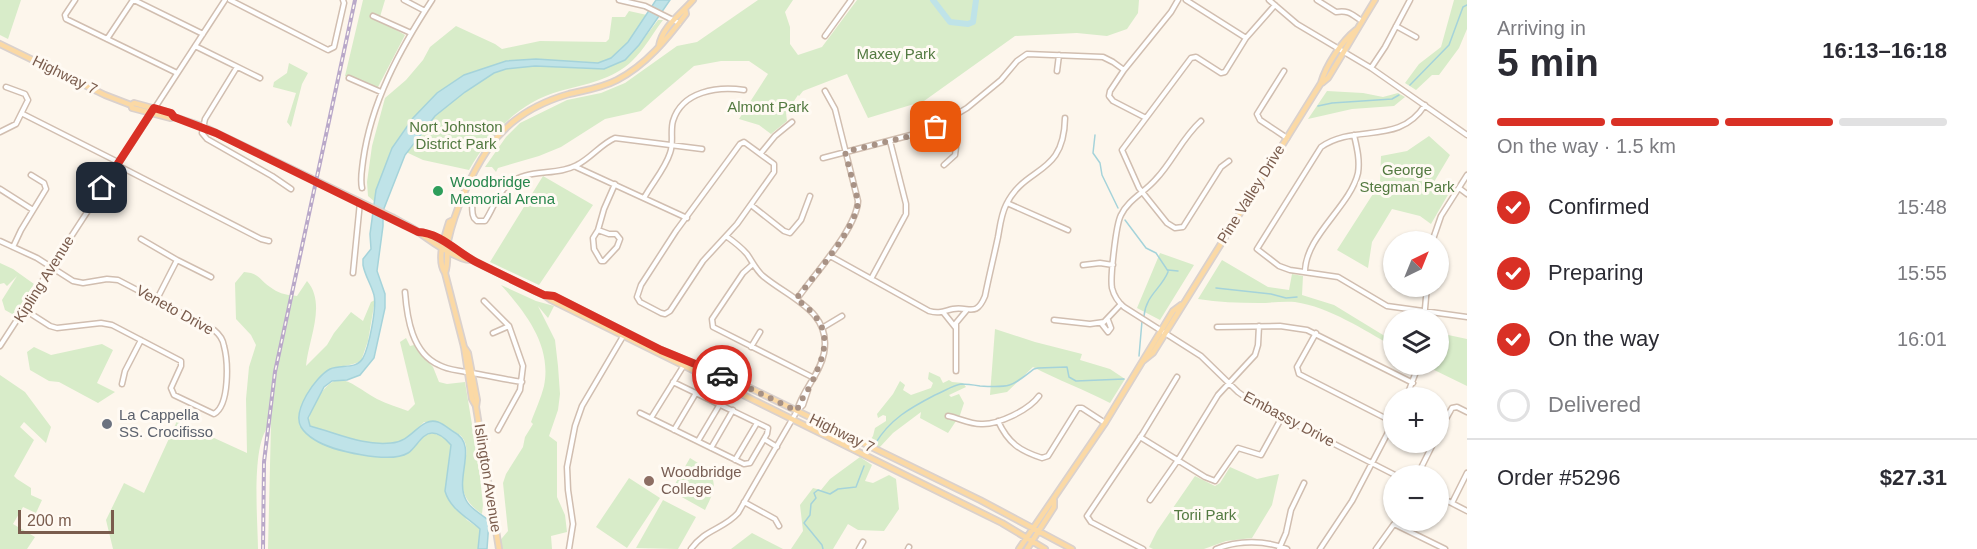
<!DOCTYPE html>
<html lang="en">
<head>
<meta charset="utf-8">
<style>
  :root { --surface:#fff; --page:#f7f7f7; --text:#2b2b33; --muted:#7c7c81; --line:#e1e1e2; --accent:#d93025 }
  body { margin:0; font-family:Arial,sans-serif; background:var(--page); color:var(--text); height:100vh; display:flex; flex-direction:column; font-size:22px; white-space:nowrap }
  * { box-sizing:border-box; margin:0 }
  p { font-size:20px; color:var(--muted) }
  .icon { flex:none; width:33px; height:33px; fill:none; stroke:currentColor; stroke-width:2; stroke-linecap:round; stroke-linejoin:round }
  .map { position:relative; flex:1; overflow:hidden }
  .details { display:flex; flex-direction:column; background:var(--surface); width:510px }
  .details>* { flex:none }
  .needle { width:39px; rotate:43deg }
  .controls { position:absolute; left:1383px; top:231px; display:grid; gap:12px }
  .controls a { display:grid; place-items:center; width:66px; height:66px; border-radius:50%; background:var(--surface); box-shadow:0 2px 4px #0004; font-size:30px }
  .scale { position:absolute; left:18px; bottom:15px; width:96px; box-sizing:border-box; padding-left:6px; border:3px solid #7a5c4d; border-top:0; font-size:16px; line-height:21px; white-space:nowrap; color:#7a5c4d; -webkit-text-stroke:4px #fffaf3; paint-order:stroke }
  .pin { position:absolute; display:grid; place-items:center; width:51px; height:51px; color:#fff; margin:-26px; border-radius:12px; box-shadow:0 3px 9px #0006 }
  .courier { position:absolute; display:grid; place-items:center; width:60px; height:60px; margin:-30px; border:4px solid #d93025; border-radius:50%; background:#fff; color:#222; box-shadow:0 2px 8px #0007 }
  .head em { font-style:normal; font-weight:800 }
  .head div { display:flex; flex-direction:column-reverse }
  .head { display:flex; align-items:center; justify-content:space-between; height:102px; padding:0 30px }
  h1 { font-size:39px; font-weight:800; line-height:45px }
  .bar { display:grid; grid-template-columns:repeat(4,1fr); gap:9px 6px; align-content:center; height:72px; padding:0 30px }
  .bar i { height:8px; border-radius:4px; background:var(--line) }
  .bar .current { background:var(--accent) }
  .bar p { grid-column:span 4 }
  .line { display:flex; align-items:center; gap:15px; padding:0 30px; border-top:2px solid var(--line) }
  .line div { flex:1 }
  ol { padding:0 30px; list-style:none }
  li { display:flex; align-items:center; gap:18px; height:66px }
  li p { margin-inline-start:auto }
  li .icon { padding:6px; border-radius:50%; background:var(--accent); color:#fff; stroke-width:4 }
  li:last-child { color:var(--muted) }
  li i { width:33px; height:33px; border:3px solid var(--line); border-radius:50% }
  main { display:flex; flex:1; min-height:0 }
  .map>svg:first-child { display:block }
  .green { fill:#d8ecc9 }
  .water { fill:#bfe3e8; stroke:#a5d3da; stroke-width:1.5 }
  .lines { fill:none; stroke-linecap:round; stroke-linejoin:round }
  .stream { stroke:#a5d3da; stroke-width:1.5 }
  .river { stroke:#bfe3e8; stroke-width:6 }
  .minor-casing { stroke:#d1beb0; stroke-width:7 }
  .major-casing { stroke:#dad1cd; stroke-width:8 }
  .minor { stroke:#fff; stroke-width:4 }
  .major { stroke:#fbd9a5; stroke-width:4.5 }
  .rail-casing { stroke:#b9a8c9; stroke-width:4 }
  .rail { stroke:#fffaf3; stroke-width:1.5; stroke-dasharray:4.5; stroke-linecap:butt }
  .done { stroke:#a89285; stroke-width:6; stroke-dasharray:0 10.8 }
  .route { stroke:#d93025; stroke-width:8 }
  .leisure-dot { fill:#2e9e5b; stroke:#fffaf3; stroke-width:2 }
  .worship-dot { fill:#6b7280; stroke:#fffaf3; stroke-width:2 }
  .education-dot { fill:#8d6e63; stroke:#fffaf3; stroke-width:2 }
  .labels { text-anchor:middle; stroke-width:6; stroke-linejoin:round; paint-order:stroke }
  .park-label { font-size:15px; fill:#537a41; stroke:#fffaf3 }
  .street-label { font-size:15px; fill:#7a5c4d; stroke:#fffaf3 }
  .leisure-label { font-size:15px; fill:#27864d; stroke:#fffaf3; text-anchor:start }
  .worship-label { font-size:15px; fill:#5b616d; stroke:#fffaf3; text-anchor:start }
  .education-label { font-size:15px; fill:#785e54; stroke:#fffaf3; text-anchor:start }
</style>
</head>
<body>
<main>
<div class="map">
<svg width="1467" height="549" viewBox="0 0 1467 549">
  <rect width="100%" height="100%" fill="#fdf6ec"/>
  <path class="green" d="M0,0H21L8,39L0,35Z
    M363,0H385L379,20L405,35L377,89L345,76Z
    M758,0H793L785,12L790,27V44L798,55L822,47L857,0H1139L1138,13L1127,29L1107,36L1077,33L1015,36L924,101L868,118L847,74L803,91L799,96L798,95L786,113L787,121L771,134L759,125L739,119L768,74L749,61H721L694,66L641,111L605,119L561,147L539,156L498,168L496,172L492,167H485L506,137L520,123L567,100L601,93L625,83L677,46L697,42Z
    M1454,0H1467V29L1459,48L1439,75H1432L1416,90L1405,83L1419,64L1441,47Z
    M629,11L647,15L628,42L611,58L598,63L574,61H506L464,75L437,93L404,130L376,190L375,202L368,196L367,182L372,146L385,98L406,80L423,60L430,47L456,26L495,44L502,49L540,41L606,42L609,39L612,17H625Z
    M658,20H663C653,33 644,50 632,61C612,80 586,84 560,91C519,102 489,135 469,170L423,160L406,152L435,116L465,92L494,73L506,69L535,66L604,69L625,60L639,45Z
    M289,63L308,73L302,84L291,127L287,122L296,93L273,87L274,82L287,73Z
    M1327,91L1363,93L1383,97L1398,93L1405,97L1394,106L1352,109L1308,119Z
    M1429,136L1450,155L1434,182L1449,193L1431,224L1420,216L1392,209L1372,242L1368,268L1337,250L1380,183L1381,156L1407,151Z
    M543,176L593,205L539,285L490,262Z
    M1160,253L1194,265L1160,320L1137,308Z
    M1222,260L1268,287L1289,290L1292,274L1303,276L1302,295L1334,305L1388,338H1393V346C1363,330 1330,307 1295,302C1282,301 1271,303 1259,303C1238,303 1218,302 1198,299Z
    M0,263L13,269L34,284L14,315L5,310L2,300L17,276L7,286L4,283L0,284Z
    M244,272C260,273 260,281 273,289C280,294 288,295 297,296L307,281C327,304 308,340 306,366L327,345L334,333L351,312L363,321L371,302L375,300L368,341L361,361C350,366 341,366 329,369L299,420L335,449L347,452L387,457L412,450L425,435L433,433L445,438L451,445L445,491L467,520L480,529L478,549H268L271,424C250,440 258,522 258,549H113L106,520L124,483L144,493L177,421L247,453L246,399L249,367L256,345L251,335L236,319L235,283Z
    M501,285L536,301L554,306L548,318L538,306L555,340L558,366L560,394L558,410L549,436L557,442V497L565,515L567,532L551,536L552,549H496L497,544L508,531L503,483L506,474L523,447L525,437L533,424L531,422C535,411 541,398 544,386C552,346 526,313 501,285Z
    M995,329L1035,342L1082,354L1080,360L1110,369L1125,379L1110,403C1085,390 1058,380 1033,367L1007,392L990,395Z
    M1439,333L1467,339V386L1426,366L1438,364Z
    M406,338L410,346L414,345L433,367L439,382L447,384L465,382L479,467L483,505L482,514C442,487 478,458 462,437C460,434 454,432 451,430C440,423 438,423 424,422C419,427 414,435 407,438C378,455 339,433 310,426C307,416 312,409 317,400C337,364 351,385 377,399C387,404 398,407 408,411L415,404L400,342Z
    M102,344L113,350L97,383L115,392L98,403L59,382L49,381L30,370L27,352L34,347L51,355Z
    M929,372L940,377L943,383L949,380L952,382L963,383L966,387L949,395L951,397L959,394L964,403L960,415L948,433L920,418L921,412L893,433L879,448L868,443L867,439H871L873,436L875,428L886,421V416L883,415L878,418L877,414L893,394L900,381L905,385L903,390L911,395L931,388L933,383L928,379Z
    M0,375L25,392L51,427L46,443L24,422L20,427L34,440L14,476L17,479L31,488V495L42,500L36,513L23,507L13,524L35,537L27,549H0Z
    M860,457L872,465L865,481L873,483L889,475L896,479L899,509L884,531L858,530L848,524L833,549H791L803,531L800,505L813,488L821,490L830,479Z
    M690,458C716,474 720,481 705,510L671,491Z
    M1230,467L1257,479L1279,474L1272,505L1252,538L1226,541L1204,549H1153L1149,547L1157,531L1195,476L1215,486L1220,483Z
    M629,478L660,498L627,548L596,527Z
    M663,500L696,517L678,549L636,548Z
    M752,533L783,549H731Z"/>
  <path class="water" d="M656,0H670L639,45L625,60L604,69L535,66L506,69L494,73L465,92L435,116L405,155L383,211V226L377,271L385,294V308L374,358L360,375L347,380L332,381L324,387L308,418L310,426C337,433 363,446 391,443C413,442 420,416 438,422C444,424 449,429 454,432C479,445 454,478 466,500C470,509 482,514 489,521L487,549H478L480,529C467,517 450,509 445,491L451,445C446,439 440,433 432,433C422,433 416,448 408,453C390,464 332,451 315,440C310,437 304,432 301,427C292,411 315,377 330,369C341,364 356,370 363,358C369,347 377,307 374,295C371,284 365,276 363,265V259L371,249L370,234L376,190L392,148L413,118L437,93L464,75L506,61L536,59L598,63L611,58L628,42Z"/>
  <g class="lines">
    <path class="stream" d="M1410,85L1449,45L1463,7L1467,5
      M1318,106L1332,103L1392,99L1399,95
      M1095,135L1093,153L1100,163L1102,175L1118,208
      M1125,220L1146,248L1156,253L1168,271
      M1168,270L1178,271
      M1216,288L1271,294L1286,298L1297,297
      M1144,316C1146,295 1161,289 1168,272
      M1139,356L1142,321
      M875,444C890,419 910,408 935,395C943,392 953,385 961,384C967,384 974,385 980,386C1010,388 1011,387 1034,369L1038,368L1067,367L1069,377L1076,381L1124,379
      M823,549L822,545L804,523L810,515L811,504L816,498L814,493L818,490L830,494L838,489L856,487L864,466"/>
    <path class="river" d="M933,0L950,22L968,24L973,22L976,0"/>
    <g class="minor-casing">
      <path id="minor" d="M75,0L65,15L66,19L177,73
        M134,0L203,34
        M230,0L328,50L334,47L344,3L343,0
        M404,0L425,11
        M619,0L645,6L679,23
        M1186,0L1246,38
        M1269,0L1297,24L1371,68L1467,135
        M1317,0L1336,12C1349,10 1351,14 1362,21
        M373,16L411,33
        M1396,26L1416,37
        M825,36L851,0
        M107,39L133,0
        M195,46L260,78
        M237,67L205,119L202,133L207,139L272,176L291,189
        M1371,68L1385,47L1410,0
        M1057,71L1059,55
        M1284,71L1257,114L1260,120L1287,138
        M349,78L381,92
        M1425,105C1399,146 1355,123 1321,147L1257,249L1279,266L1290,270L1338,277L1387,306L1467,317
        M23,114L118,162
        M1146,118L1113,101L1109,96L1110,91L1124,70L1171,12L1178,0
        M1201,121C1182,138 1173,161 1156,179C1145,192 1128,200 1121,215C1116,224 1110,278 1112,288C1114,296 1118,302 1124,307L1201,356L1238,392L1252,402L1397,476
        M942,124L956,147L955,155L944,165
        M0,132L16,124L28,100L25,94L6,87
        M744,142L774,164V172L737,224L703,261L670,311L665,314L661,313L640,302L637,297L641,285L676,231L732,155L740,144Z
        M761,153L775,136L792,122
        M823,158L930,130L967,108L1001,80L1017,61L1027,54L1103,57L1113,62L1124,70
        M1229,161L1221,167L1183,227L1175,228L1167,223L1139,188L1122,150L1191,58L1196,57L1221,73L1225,72L1246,38L1275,5
        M117,165L261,239L269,241
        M576,167L687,218
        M362,188C360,179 362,170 363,161C371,102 400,49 432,0
        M1459,188L1467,194
        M0,189L33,210
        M463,198C478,204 469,208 474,218L477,221H485C493,210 496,195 507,186C526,167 555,177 577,165C591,158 601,144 615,138L702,149
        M644,198C652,183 665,169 670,153C674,143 670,131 673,121C682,91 718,86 744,90
        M1007,203L1068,230
        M751,205L784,231L790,233L801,220L810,196
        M598,230L609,234H616L620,239L617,247L604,261H601L594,249L593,238L598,230L604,209L615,184
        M726,236C733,241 741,247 747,254C752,261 756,270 763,276C789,298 832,311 824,353C820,375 802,390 797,411
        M141,239L177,260L211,277
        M0,241L37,258L73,281L83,283L107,279L118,280L214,330C219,334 223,339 224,346C228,361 230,405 214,414L174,395L171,388L181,366V361L112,325L101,323L57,328L50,326L25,310
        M1432,242L1441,216L1467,175
        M13,247L21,230L46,189L44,183L31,175
        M830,256L929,311C939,314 944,311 953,309C969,306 976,318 985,296C989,276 994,256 998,237C1000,226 1001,215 1006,205C1025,165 1064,177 1065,118
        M753,264L743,273L712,319L713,327L814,378
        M1083,265L1100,263L1113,265
        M1305,272C1305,236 1350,207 1358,173C1360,160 1357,148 1354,135
        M353,273L360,202
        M871,279L906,214V204L890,141
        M405,292C407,318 412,353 439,365C448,370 457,370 466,372C485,375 503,379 522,382
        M157,299L177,260
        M797,299C813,276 857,228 858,201L835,109L825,91
        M484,301L509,326L523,366L520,390L498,430
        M943,312L955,327
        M1054,320L1090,324L1104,322L1121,304
        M1424,320L1427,286
        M1101,323L1108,332L1111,328L1108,320
        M1217,327L1280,326L1307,330L1413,383
        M822,328L842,316
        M493,333L509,326
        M1316,333L1297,367L1299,374L1393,422
        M0,346L225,0
        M751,347L760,332
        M956,371V323L966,311
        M122,384L125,371L141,340
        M1406,398L1419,364
        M640,413L744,464L750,463L767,434L768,428L673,382
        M948,416C959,418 969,424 981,424C998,425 1029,410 1039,396
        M651,418L684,365
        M998,421C1008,443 1020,451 1042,458L1048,456L1078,408H1082L1105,423
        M674,430L696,393
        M1438,433L1452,408L1457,407L1467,412
        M1140,437L1205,477L1215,481L1238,448L1261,455L1282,417
        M764,439L777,447
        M698,441L729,389
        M711,448L733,410
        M735,460L757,423
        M1417,476L1434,442
        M1438,496L1467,511
        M1150,500L1178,460L1218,395L1255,355L1258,345L1259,326
        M744,502L775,519L779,526
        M1452,503L1467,473
        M569,549L573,524L568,490L567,467L575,426L582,406L625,333
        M691,549C705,529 724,529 738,513L797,411L803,405L808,390
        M859,549L863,542
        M908,549L909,547
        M1143,549L1091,522L1087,516L1143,433L1177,377
        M1216,549C1238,540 1265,540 1287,549
        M1279,549L1286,533L1291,510L1304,483
        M1320,549L1352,501L1394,421
        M1376,549L1394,524L1445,549"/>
    </g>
    <g class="major-casing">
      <path id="major" d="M0,44L105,95L131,105L132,108L170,118L174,117
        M659,46C662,27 682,13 693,0
        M1322,83L1328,78C1344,52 1359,26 1375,0
        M131,105L134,103L171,113L174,117L202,126L392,217C400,222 410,226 417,231C429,240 458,261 472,260
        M453,220L449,222C445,236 436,259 445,273L464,347L472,399L476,406
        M418,232C440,234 457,252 476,262C498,273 521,284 544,295L551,300L1002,523L1045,549
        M445,273C449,262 446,252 448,241C455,210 470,176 488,149C507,121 537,103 569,94C586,90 602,88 617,80C646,65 667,39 686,14L685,9
        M544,295L554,296L661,350L738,382L980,500L1072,549
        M464,347L468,353L477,400L476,407L499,549
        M1143,361L1153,353L1321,83C1326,65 1342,41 1356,30
        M1019,549L1105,423L1173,311L1181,305
        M1027,549L1054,507V500"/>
    </g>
    <use href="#minor" class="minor"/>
    <use href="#major" class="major"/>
    <g class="rail-casing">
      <path id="rail" d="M263,549L264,462L275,372L355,0"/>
    </g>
    <use href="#rail" class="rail"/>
  </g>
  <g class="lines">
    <path class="done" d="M722,375L797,411C800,401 805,395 810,386C828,349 835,326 796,299C813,277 857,228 858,201L845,152L918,134L936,127"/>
    <path class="route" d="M102,188L154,108L171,113L174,117L216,133L418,232C440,233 457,252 476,262C498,273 521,284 544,295L554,296L661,350L722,375"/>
  </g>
  <circle class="leisure-dot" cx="438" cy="191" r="6"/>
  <circle class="worship-dot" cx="107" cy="424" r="6"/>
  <circle class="education-dot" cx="649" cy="481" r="6"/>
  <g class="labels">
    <g class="park-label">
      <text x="896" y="59">Maxey Park</text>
      <text x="768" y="112">Almont Park</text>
      <text x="456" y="132">Nort Johnston<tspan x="456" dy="17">District Park</tspan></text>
      <text x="1407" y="175">George<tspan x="1407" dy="17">Stegman Park</tspan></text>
      <text x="1205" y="520">Torii Park</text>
    </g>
    <g class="street-label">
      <text transform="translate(65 75) rotate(26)" y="5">Highway 7</text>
      <text transform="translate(1251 194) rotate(-58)" y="5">Pine Valley Drive</text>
      <text transform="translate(44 279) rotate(-58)" y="5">Kipling Avenue</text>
      <text transform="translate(175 310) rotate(29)" y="5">Veneto Drive</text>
      <text transform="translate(1289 419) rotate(28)" y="5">Embassy Drive</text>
      <text transform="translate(842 433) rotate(26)" y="5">Highway 7</text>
      <text transform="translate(488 478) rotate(81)" y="5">Islington Avenue</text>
    </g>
    <g class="leisure-label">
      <text x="450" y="187">Woodbridge<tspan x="450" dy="17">Memorial Arena</tspan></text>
    </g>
    <g class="worship-label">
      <text x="119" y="420">La Cappella<tspan x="119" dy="17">SS. Crocifisso</tspan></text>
    </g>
    <g class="education-label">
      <text x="661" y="477">Woodbridge<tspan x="661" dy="17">College</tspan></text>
    </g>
  </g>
</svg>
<div class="controls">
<a><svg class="needle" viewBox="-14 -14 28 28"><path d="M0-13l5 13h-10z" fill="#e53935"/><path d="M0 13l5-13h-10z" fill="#7c7c81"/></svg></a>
<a><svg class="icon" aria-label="layers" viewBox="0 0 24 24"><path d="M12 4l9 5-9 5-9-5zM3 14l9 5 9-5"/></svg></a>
<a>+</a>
<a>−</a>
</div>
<div class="scale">200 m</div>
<div class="pin" style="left:936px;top:127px;background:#ea580c"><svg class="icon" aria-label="bag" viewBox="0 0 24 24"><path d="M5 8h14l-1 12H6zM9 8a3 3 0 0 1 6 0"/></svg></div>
<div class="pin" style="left:102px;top:188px;background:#1f2937"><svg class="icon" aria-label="home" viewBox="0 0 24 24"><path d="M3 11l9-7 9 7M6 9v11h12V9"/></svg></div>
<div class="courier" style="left:722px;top:375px"><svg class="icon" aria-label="car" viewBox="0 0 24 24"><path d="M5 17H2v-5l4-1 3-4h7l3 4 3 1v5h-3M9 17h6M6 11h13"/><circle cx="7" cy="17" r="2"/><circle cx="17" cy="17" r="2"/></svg></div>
</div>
<section class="details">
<div class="head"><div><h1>5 min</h1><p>Arriving in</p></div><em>16:13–16:18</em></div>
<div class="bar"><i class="current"></i><i class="current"></i><i class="current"></i><i></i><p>On the way · 1.5 km</p></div>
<ol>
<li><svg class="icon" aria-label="check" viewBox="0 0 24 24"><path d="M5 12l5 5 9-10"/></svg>Confirmed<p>15:48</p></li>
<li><svg class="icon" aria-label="check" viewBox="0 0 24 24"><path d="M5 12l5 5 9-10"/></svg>Preparing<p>15:55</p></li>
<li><svg class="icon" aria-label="check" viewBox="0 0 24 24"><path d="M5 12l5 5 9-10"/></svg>On the way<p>16:01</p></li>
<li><i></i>Delivered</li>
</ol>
<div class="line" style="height:78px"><div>Order #5296</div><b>$27.31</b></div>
</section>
</main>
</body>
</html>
